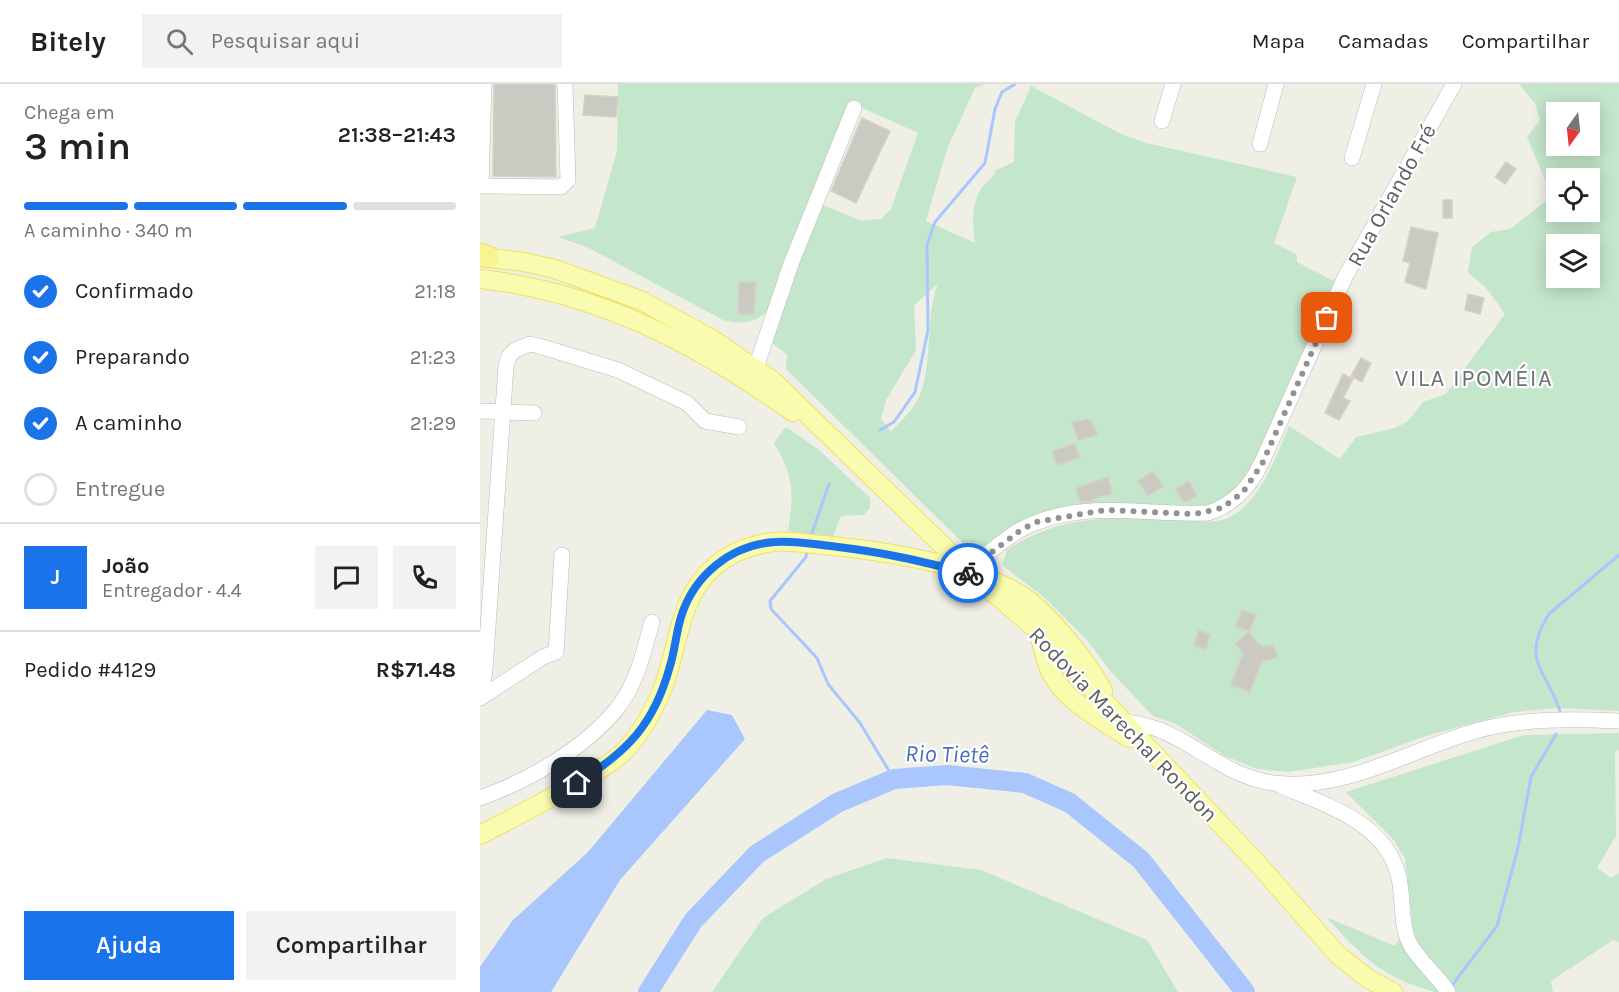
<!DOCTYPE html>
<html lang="pt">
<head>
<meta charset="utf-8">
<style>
  :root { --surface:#fff; --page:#f2f2f2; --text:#222; --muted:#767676; --line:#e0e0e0; --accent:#1a73e8 }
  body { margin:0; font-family:Karla,sans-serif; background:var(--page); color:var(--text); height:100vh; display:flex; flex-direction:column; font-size:22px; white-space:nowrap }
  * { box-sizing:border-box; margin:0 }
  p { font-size:20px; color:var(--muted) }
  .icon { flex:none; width:33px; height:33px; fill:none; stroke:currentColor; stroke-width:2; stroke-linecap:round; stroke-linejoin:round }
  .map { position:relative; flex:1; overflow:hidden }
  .details { display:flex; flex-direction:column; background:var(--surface); width:480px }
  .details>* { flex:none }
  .needle { width:39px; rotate:195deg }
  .buttons { position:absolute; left:1066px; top:18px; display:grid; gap:12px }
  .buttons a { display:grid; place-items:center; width:54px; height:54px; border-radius:0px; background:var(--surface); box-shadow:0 3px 15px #0003; font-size:30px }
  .pin { position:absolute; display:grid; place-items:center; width:51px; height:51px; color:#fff; margin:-26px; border-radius:12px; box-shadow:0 3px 9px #0006 }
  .courier { position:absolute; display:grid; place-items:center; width:60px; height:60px; margin:-30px; border:4px solid #1a73e8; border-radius:50%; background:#fff; color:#222; box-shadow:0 2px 8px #0007 }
  .summary em { font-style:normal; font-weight:600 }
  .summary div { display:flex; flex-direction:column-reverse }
  .summary { display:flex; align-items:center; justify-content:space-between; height:102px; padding:0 24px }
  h1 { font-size:39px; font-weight:600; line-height:45px }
  .bar { display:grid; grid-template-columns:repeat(4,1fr); gap:9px 6px; align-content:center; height:72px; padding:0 24px }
  .bar i { height:8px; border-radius:4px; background:var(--line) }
  .bar .selected { background:var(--accent) }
  .bar p { grid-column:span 4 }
  .line { display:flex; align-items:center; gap:15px; padding:0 24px; border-top:2px solid var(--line) }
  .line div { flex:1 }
  .round { display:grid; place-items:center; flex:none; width:63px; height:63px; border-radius:0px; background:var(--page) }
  ol { padding:0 24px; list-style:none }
  li { display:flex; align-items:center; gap:18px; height:66px }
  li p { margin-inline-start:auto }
  li .icon { padding:6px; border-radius:50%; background:var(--accent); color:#fff; stroke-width:4 }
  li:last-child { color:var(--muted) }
  li i { width:33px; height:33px; border:3px solid var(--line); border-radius:50% }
  .button { display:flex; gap:12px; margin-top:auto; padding:12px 24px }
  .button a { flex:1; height:69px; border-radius:0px; background:var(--accent); color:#fff; font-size:24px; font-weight:600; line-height:69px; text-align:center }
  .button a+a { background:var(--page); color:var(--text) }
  header { display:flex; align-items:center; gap:36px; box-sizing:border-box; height:84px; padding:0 30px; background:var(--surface); border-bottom:2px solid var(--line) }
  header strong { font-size:28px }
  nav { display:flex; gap:33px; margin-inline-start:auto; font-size:21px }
  .search { width:420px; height:54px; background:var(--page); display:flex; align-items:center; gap:15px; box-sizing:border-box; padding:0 21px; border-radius:0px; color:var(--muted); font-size:22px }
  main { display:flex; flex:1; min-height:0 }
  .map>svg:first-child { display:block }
  .green { fill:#c4e6ca; fill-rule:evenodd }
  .water { fill:#a9c7fc }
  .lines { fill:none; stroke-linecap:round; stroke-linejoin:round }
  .stream { stroke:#a9c7fc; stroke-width:3 }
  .river { stroke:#a9c7fc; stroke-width:20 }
  .building { fill:#cbcac2; stroke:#d4d2c4; stroke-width:1.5 }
  .minor-casing { stroke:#b8babf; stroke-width:16 }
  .major-casing { stroke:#ede261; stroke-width:20 }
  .highway-casing { stroke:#eed408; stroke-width:22 }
  .minor { stroke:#fff; stroke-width:15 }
  .major { stroke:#f9fcae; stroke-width:18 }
  .highway { stroke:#f9f493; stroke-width:21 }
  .done { stroke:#919293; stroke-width:6; stroke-dasharray:0 10.8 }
  .route { stroke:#1a73e8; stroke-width:8 }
  .labels { text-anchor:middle; stroke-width:4.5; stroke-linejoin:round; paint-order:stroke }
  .street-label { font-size:22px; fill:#5e6066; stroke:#fff }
  .neighbourhood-label { font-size:24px; letter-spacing:1.5px; fill:#6f7178; stroke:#fff }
  .water-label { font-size:24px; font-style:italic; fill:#4b6dc0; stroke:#fff }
</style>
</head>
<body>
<header>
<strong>Bitely</strong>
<div class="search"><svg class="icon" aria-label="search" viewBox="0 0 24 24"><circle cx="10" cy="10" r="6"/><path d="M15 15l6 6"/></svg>Pesquisar aqui</div>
<nav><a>Mapa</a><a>Camadas</a><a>Compartilhar</a></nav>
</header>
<main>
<section class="details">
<div class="summary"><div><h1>3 min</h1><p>Chega em</p></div><em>21:38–21:43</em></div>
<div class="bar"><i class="selected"></i><i class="selected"></i><i class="selected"></i><i></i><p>A caminho · 340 m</p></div>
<ol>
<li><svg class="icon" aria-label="check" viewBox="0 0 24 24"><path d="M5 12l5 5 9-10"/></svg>Confirmado<p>21:18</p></li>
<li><svg class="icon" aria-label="check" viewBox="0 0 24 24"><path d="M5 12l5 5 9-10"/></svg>Preparando<p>21:23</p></li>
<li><svg class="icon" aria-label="check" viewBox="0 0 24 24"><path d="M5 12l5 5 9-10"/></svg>A caminho<p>21:29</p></li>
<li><i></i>Entregue</li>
</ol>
<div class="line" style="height:108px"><b class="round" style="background:var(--accent);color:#fff">J</b><div><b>João</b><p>Entregador · 4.4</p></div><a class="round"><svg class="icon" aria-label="chat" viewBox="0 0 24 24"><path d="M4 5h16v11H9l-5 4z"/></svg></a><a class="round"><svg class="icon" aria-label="phone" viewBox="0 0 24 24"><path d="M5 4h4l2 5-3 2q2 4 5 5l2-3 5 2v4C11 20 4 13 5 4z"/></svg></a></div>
<div class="line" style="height:78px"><div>Pedido #4129</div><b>R$71.48</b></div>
<div class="button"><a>Ajuda</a><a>Compartilhar</a></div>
</section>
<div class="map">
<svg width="1139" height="908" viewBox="0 0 1139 908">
  <rect width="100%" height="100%" fill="#efefe6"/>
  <path class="green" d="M138,0H505L495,4L467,65L446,137L495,159C493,138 490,125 501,105C506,97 513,96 516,86L534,78L535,38L551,2L639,49L666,59L817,93L794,159L817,171V178L858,199L769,396L728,425L623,422L495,467L489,465L306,285L307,270L289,257L341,120L381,137L401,135L411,125L438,49L374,20L289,226C275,239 262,241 243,236L107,163L78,153L115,144L137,67ZM458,199C445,231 453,278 440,311C435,324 420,338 411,348L401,335L406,316L436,266L434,222ZM595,360L600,374L577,381L573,367ZM672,387L683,402L668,412L658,397ZM709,398L717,412L704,420L695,406Z
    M1039,0H1139V627L1077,624L1034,628L952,650L873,678L808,688L777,685L743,671L696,640L673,632L632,589L607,556L565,514L522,481L527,466C580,430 634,433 695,435C710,436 736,441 750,433C781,417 796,372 809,342L860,375L876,353L915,344L927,338L943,318L966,310L1025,230L1007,205L988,188L992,163L1011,148L1030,145L1067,116L1065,96L1047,53L1060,36L1055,19ZM1077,28H1110V62H1077ZM1077,94H1110V128H1077ZM1077,160H1110V194H1077ZM762,526L776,532L770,547L756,542ZM768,548L782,563L794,561L797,574L782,577L770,608L751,601L763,569L755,560Z
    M306,343L338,365L390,414V424L383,431L361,432L353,453L308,447C314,410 314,392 294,359Z
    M1139,649V666L1135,668L1136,752L1117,784L1131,794L1139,789V858L1133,856L1071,897L1073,908H955C902,894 882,872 846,833L915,862L932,836L925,774L912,754L866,708L1044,651Z
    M407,774L501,786L667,856L698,908H232L283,834L346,795Z"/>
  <path class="water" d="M227,626L252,631L265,655L140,796L71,908H0V883L32,837L108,768Z"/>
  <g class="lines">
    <path class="stream" d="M400,346L414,338L435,308L448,246L447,161L455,138L505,79L515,25L522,8L535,0
      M331,452L349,400
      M327,467L326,473L290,517L291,525L337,574L348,600L380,639L414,695
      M1080,627C1066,585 1040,576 1069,530L1139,471
      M973,900L1017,842L1038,764L1051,693L1076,650"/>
    <path class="river" d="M168,908L213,837L277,770L357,719L414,695L467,691L545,699L590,719L661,776L765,908"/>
  </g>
  <path class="building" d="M14,0H75L76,93L13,92Z
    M105,11L138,13L136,33L103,31Z
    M382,34L410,47L376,119L351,107Z
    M1026,78L1036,85L1025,100L1015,93Z
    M963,116H972V134H963Z
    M931,143L958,149L946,205L925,198L930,179L923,177Z
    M259,198H276L274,230H258Z
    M988,210L1004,214L1000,230L985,226Z
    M881,274L891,279L882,298L871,292Z
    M863,290L873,295L863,314L870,317L859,336L845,329Z
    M610,335L618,351L598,356L592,338Z
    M595,360L600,374L577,381L572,367Z
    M673,387L683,402L668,412L658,397Z
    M628,393L632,410L612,415L613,417L600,418L596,404Z
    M709,397L717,412L704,419L695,405Z
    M762,526L776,531L770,547L756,542Z
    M718,546L730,550L726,566L714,562Z
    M768,548L782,563L794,561L797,574L782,577L770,608L751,601L763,569L755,560Z"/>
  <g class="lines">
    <g class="minor-casing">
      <path id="minor" d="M682,37L693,0
        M780,60L796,0
        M872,74L894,0
        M0,102L81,103L88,96L85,0
        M1,102L4,0
        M276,283L311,180L374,24
        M0,327L54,329
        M488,485C509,470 530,448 555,439C613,416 671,432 728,429C754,420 769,404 781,380L865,193L974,0
        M0,614L5,586L26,282L29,272L35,266L50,260L59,262L138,286L207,319L225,337L259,343
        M0,614L63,573L76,568L82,471
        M643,637C658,640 673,642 687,649C723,666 751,693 793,699C866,708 930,665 999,646C1044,634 1092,635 1139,637
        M801,702C846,721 904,738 918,790C924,810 920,840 929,858C938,877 957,890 968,908
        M0,714C48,697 102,666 135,627C156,603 164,567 172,538"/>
    </g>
    <g class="major-casing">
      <path id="major" d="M0,173L44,178L75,185L162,217L232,255L292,296L493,491L559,548L779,781L857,870L887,894L913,908
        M0,195C118,208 217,260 313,328
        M560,553C563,565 566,578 571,589C587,619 622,636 649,654
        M0,751C35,733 70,715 104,695C116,687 131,680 142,669C158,654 170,633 179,613C200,568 195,516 235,482C251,468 272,461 293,458C309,456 327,460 343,461C404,467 493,480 544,513C568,529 610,581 623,607"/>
    </g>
    <g class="highway-casing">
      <path id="highway" d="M0,170L9,173"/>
    </g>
    <use href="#minor" class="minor"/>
    <use href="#major" class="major"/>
    <use href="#highway" class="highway"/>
  </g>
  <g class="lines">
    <path class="done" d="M488,489L493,491L488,486L541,446L556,438L625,426L715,430L742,424L763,408L782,380L847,234"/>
    <path class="route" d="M97,699C147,668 174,641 190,582C195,566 196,549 201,533C214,491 251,461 295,458C315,456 338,461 358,463C403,468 444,478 488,489"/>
  </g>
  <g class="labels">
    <g class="street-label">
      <text transform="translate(911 111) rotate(-61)" y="8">Rua Orlando Fré</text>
      <text transform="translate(644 640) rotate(46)" y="8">Rodovia Marechal Rondon</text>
    </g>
    <g class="neighbourhood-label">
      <text x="994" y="302">VILA IPOMÉIA</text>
    </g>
    <g class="water-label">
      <text transform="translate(467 670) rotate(1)" y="8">Rio Tietê</text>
    </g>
  </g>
</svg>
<div class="buttons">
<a><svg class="needle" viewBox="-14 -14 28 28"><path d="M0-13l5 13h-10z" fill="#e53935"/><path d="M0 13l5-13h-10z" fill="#767676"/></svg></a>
<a><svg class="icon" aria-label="locate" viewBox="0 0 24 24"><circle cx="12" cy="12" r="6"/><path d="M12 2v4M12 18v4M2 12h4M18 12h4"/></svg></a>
<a><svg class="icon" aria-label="layers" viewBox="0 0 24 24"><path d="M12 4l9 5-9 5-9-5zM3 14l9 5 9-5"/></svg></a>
</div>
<div class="pin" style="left:847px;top:234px;background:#ea580c"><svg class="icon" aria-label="bag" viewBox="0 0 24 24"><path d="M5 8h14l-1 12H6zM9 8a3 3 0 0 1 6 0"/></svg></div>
<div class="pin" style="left:97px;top:699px;background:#1f2937"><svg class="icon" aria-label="home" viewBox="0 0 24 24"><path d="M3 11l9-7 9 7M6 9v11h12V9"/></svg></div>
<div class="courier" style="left:488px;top:489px"><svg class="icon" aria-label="bike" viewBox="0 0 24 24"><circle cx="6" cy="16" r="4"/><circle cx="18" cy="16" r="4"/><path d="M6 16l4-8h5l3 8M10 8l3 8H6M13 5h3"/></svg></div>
</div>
</main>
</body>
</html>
